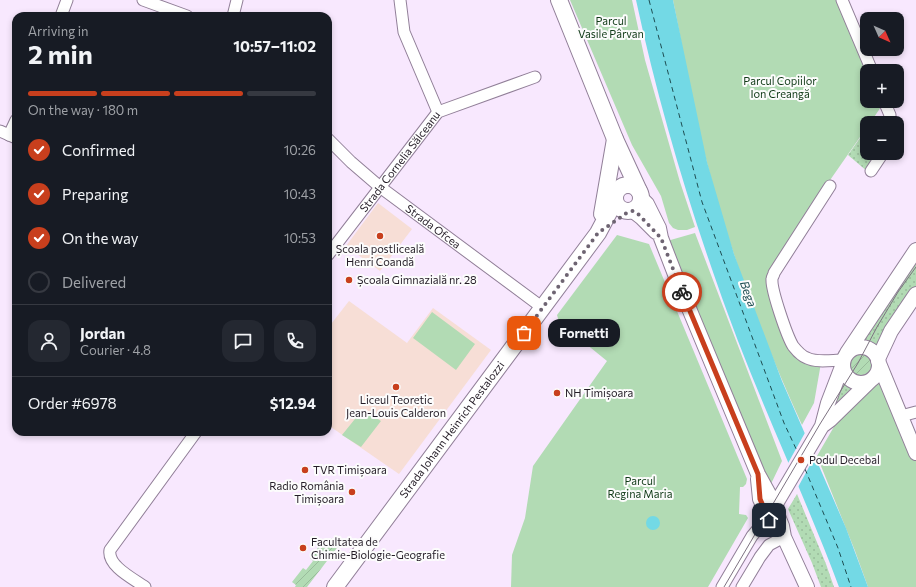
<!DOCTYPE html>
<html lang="en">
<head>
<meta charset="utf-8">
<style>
  :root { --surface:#171b24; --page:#242831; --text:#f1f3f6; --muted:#9ea1a6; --line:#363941; --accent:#c83f1d }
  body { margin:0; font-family:Commissioner,sans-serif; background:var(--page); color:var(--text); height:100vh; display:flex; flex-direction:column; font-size:15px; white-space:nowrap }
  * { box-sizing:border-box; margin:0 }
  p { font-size:13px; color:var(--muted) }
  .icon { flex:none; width:22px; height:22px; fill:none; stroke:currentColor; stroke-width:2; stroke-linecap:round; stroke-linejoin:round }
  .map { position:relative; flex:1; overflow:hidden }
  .panel { position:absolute; left:12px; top:12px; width:320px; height:424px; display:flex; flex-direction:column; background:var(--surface); border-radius:12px; box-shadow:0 2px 6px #0003 }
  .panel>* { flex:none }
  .needle { width:26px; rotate:135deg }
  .tools { position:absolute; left:860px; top:12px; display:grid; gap:8px }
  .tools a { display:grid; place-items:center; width:44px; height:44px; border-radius:8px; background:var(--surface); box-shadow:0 2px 6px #0003; font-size:20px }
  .pin { position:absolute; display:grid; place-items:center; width:34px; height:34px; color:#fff; margin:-17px; border-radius:8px; box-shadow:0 2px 6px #0006 }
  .courier { position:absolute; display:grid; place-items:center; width:40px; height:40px; margin:-20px; border:3px solid #c83f1d; border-radius:50%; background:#fff; color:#222; box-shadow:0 1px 5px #0007 }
  .bubble { position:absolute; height:28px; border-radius:12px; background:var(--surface); box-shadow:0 2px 6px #0003; font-size:13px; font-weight:700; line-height:28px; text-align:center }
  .headline em { font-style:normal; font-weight:700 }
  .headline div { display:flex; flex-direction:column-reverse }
  .headline { display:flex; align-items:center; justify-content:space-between; height:68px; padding:0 16px }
  h1 { font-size:26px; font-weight:700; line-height:30px }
  .bar { display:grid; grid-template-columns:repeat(4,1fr); gap:6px 4px; align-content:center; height:48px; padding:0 16px }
  .bar i { height:5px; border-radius:3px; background:var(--line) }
  .bar .current { background:var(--accent) }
  .bar p { grid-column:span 4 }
  .line { display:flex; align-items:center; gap:10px; padding:0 16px; border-top:1px solid var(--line) }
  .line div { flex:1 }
  .round { display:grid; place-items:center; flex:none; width:42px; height:42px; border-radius:12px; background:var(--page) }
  ol { padding:0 16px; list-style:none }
  li { display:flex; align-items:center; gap:12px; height:44px }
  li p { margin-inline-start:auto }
  li .icon { padding:4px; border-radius:50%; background:var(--accent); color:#fff; stroke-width:4 }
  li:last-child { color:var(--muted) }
  li i { width:22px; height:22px; border:2px solid var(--line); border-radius:50% }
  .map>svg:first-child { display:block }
  .education { fill:#f7ded6 }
  .grass { fill:url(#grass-dots) }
  .park { fill:#b2dbb4 }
  .garden { fill:url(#garden-furrows) }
  .water { fill:#73d9e5 }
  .pier { fill:#f8e8fe }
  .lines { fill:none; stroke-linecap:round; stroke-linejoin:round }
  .ferry { stroke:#1e4d52; stroke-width:1; stroke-dasharray:5 4; stroke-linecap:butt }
  .minor-casing { stroke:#917f98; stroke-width:13 }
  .tertiary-casing { stroke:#917f98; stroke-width:16 }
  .secondary-casing { stroke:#917f98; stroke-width:18 }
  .minor { stroke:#fff; stroke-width:11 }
  .tertiary { stroke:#fff; stroke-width:14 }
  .secondary { stroke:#fff; stroke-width:16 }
  .tram { stroke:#7d7281; stroke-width:1 }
  .done { stroke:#6e6472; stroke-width:4; stroke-dasharray:0 7.2 }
  .route { stroke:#c83f1d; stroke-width:5 }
  .poi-dot { fill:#c83f1d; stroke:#fcfcfc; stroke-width:1.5 }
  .labels { text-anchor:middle; stroke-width:4; stroke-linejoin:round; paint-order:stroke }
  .park-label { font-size:11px; fill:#0f3916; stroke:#fcfcfc }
  .street-label { font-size:11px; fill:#241d27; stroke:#fcfcfc }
  .poi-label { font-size:11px; fill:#241d27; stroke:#fcfcfc; text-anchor:start }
  .water-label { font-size:12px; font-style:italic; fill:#1e4d52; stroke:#fcfcfc }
</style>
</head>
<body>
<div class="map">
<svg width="916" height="587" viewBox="0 0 916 587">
  <defs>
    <pattern id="grass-dots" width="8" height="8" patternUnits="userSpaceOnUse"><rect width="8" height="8" fill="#b2dbb4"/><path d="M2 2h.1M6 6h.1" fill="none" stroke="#99bc9b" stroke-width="1.8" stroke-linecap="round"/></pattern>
    <pattern id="garden-furrows" width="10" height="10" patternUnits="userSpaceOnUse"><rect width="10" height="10" fill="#b2dbb4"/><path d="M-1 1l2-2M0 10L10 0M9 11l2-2" fill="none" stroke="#99bc9b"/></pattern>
  </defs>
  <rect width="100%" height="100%" fill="#f8e8fe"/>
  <path class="education" d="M378,203L412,229L380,271L346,246Z
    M349,301L407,343L433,308L491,350L399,474L328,425V328Z"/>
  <path class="grass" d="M867,128V153H880L868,172L848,155Z
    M916,255V288L875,349L866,346H854Z
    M844,375L850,382L859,384L829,419Z
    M797,494L826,564L834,587H821L812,563L788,509Z"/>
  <path class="park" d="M570,0H632L645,60L680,182L695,227L687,230H678L673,228L669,223L661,196L632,145Z
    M673,0H838L867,71V101H881L883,104L870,123H867V127L787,242L785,255L774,273L791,342L821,363L814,403L802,425C763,340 730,253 707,163C693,110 684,54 673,0Z
    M695,233L782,461L770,486L667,241Z
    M617,235L649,244L747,479L746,484L743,487H740L739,514L746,515L748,518L708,587H511L512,555L525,518L533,466L607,361L559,322L557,315Z
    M432,312L475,344L456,370L413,338Z
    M873,378L881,380L916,453V587H868L855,551L817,456L846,406Z
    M363,409L381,421L361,447L342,435Z"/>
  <path class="garden" d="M846 365a15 15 0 1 1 30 0a15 15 0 1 1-30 0Z
    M332,538L340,544L307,587H295L296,585L292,582L303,568L306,570L313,561L310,558L320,545L324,548Z"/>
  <path class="water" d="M636,0H673L707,162L734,254L782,381L846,528L868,587H839C808,504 770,424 738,341C696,230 661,116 636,0Z
    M646 523a7 7 0 1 1 14 0a7 7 0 1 1-14 0Z"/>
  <path class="pier" d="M806,431L816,454L797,489L787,465Z"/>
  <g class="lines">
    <path class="ferry" d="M649,0L702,202L784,423L798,453
      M805,469L838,548L851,587"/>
    <g class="minor-casing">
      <g id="minor">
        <path d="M143,0L187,16"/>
        <path d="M400,0L404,32L438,112"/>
        <path d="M842,0L872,71"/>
        <path d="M61,16L67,0"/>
        <path d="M233,16L237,0"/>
        <path d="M884,101L890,115V123"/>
        <path d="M0,131L16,138"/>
        <path d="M9,135L16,120"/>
        <path id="s1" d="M328,139L351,162L380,187L543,308"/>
        <path d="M871,171L883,153"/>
        <path d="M830,186L774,273C774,275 772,277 772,279C771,290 787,336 793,346C797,351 801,356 807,358C817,363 832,360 843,360"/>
        <path id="s2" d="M328,255L438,112L535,77"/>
        <path d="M901,416L916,412"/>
        <path d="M145,587C134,579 107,566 110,550L196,432"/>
        <path d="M722,587L752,536L768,517"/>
        <path d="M742,587L760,557L769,545L784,537"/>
      </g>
    </g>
    <g class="tertiary-casing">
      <path id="tertiary" d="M642,199L647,204L659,228L661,238L678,282L758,474L769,494L782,526L784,537L807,587
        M633,211L642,218L656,232
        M843 365a18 18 0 1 1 36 0a18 18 0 1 1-36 0Z
        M847,353L916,250
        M878,359L891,331L916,294
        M878,361L916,453
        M822,426L830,420L871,380
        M758,479L760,499L772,524
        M771,512L822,426L828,403L843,364"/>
    </g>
    <g class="secondary-casing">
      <g id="secondary">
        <path d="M559,0L615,139L639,191"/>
        <circle cx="628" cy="198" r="13"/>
        <path d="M602,214L615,139"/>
        <path id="s3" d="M335,587L598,233L615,201"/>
      </g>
    </g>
    <use href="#minor" class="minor"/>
    <use href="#tertiary" class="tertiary"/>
    <use href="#secondary" class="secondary"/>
    <path class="tram" d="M724,587L820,424L858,363L877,327L898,292L916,267"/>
  </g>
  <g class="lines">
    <path class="done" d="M524,333L598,233L628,212L633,211L638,214L661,238L682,292"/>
    <path class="route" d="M682,292L758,474L760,499L769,520"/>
  </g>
  <g class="poi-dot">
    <circle cx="380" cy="236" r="4"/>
    <circle cx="349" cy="280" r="4"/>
    <circle cx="396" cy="387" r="4"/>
    <circle cx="557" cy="393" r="4"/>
    <circle cx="801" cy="460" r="4"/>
    <circle cx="305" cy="470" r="4"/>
    <circle cx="352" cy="492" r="4"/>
    <circle cx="303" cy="548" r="4"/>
  </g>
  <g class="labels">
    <g class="park-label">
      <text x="611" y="25">Parcul<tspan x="611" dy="13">Vasile Pârvan</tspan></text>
      <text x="780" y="85">Parcul Copiilor<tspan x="780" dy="13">Ion Creangă</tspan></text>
      <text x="640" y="485">Parcul<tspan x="640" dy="13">Regina Maria</tspan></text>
    </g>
    <g class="street-label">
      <text dy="4" stroke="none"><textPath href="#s2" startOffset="118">Strada Cornelia Sălceanu</textPath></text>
      <text dy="4" stroke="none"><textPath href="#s1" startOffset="137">Strada Ofcea</textPath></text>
      <text dy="4" stroke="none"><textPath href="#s3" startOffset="196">Strada Johann Heinrich Pestalozzi</textPath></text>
    </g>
    <g class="poi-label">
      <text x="380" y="253" text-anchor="middle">Școala postliceală<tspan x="380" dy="13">Henri Coandă</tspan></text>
      <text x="357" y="284">Școala Gimnazială nr. 28</text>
      <text x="565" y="397">NH Timișoara</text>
      <text x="396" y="404" text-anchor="middle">Liceul Teoretic<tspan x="396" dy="13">Jean-Louis Calderon</tspan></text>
      <text x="809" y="464">Podul Decebal</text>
      <text x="313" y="474">TVR Timișoara</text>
      <text x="344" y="490" text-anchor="end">Radio România<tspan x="344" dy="13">Timișoara</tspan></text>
      <text x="311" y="546">Facultatea de<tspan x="311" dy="13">Chimie-Biologie-Geografie</tspan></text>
    </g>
    <g class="water-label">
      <text transform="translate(748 294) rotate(70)" y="4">Bega</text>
    </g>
  </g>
</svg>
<div class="tools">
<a><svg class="needle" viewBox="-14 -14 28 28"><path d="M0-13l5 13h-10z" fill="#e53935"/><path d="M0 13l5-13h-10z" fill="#9ea1a6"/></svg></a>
<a>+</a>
<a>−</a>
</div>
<div class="pin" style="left:524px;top:333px;background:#ea580c"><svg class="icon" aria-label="bag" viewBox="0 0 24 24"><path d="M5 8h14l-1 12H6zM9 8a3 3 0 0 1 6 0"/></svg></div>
<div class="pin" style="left:769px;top:520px;background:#1f2937"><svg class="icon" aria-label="home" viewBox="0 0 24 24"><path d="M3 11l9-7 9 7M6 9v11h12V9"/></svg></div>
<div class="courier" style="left:682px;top:292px"><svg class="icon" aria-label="bike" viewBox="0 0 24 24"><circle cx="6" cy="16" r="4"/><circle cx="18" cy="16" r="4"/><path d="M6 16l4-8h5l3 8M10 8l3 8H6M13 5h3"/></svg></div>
<div class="bubble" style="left:548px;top:319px;width:72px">Fornetti</div>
<section class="panel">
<div class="headline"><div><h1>2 min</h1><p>Arriving in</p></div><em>10:57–11:02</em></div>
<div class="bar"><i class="current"></i><i class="current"></i><i class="current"></i><i></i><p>On the way · 180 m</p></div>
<ol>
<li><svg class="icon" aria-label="check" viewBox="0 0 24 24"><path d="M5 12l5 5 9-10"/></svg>Confirmed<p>10:26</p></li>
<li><svg class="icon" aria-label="check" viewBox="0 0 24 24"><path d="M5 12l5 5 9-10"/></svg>Preparing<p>10:43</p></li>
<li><svg class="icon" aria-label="check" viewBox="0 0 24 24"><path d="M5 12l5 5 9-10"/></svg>On the way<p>10:53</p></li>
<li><i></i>Delivered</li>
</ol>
<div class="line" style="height:72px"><a class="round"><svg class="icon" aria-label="person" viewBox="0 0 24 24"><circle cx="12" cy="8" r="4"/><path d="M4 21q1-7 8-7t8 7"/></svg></a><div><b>Jordan</b><p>Courier · 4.8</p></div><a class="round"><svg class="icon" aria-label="chat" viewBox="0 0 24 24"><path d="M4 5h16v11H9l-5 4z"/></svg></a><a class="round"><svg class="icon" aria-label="phone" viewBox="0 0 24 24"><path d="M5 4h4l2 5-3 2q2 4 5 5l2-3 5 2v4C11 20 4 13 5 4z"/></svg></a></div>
<div class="line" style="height:52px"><div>Order #6978</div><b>$12.94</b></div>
</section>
</div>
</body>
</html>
